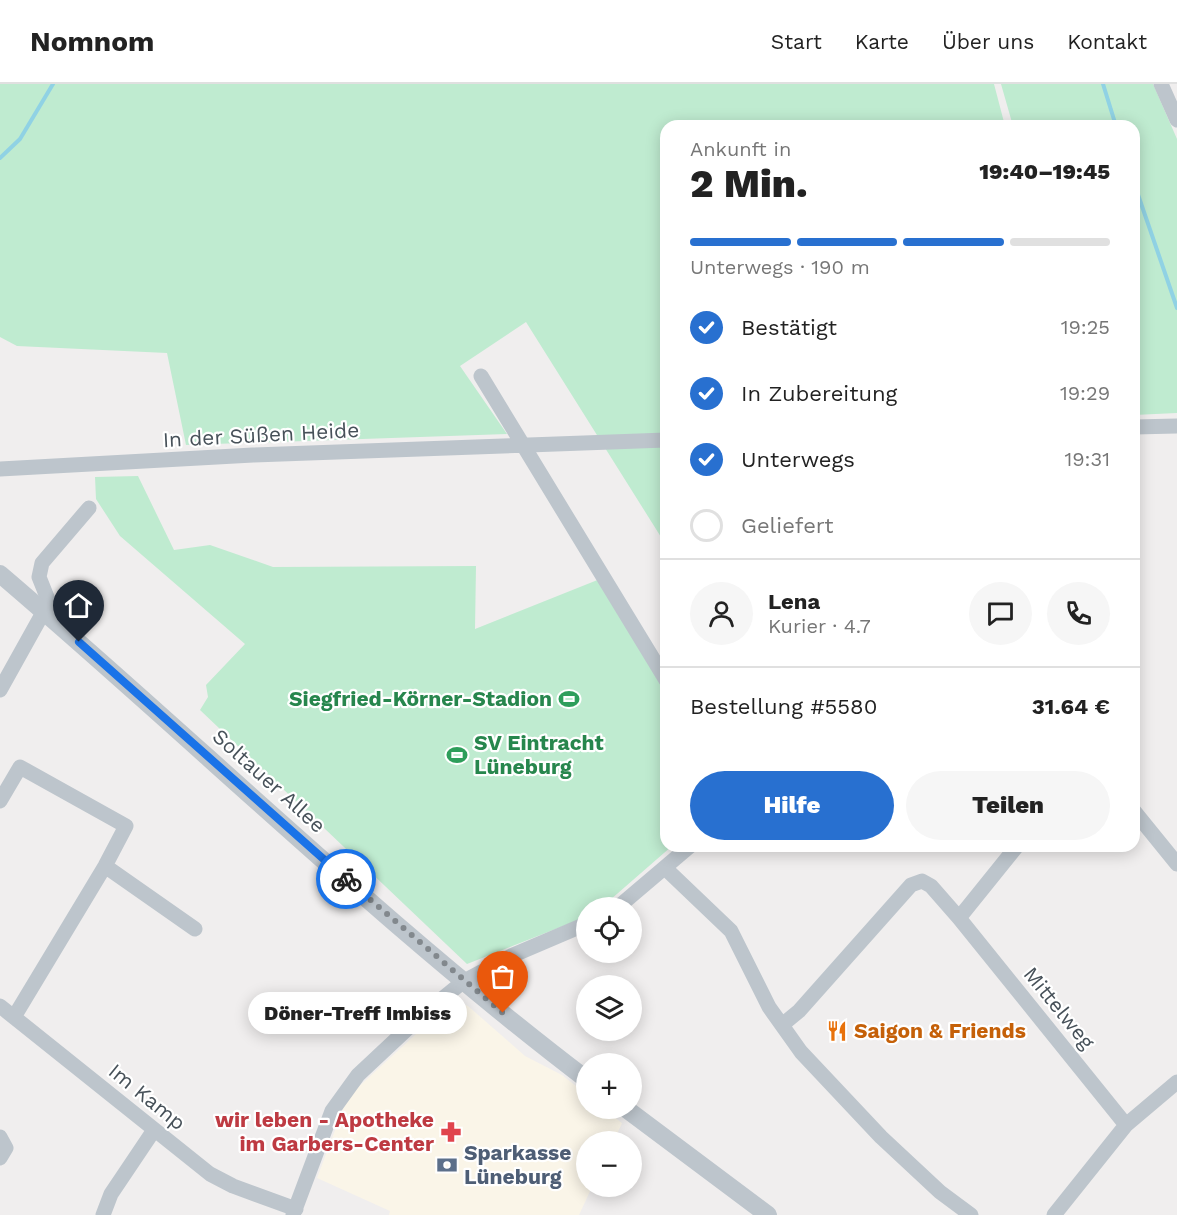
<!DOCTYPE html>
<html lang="de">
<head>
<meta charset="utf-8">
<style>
  :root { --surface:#fff; --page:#f6f6f6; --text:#222; --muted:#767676; --line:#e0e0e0; --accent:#2870d0 }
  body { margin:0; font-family:"Work Sans",sans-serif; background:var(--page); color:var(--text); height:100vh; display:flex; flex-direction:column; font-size:22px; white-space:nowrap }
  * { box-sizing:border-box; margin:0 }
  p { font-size:20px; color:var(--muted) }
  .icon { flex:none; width:33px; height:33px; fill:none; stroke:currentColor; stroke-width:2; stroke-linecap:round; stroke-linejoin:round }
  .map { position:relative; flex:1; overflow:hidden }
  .drawer { position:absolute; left:660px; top:36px; width:480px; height:732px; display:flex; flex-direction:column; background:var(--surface); border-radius:18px; box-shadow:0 3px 15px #0003 }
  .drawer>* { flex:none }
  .fabs { position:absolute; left:576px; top:813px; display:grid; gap:12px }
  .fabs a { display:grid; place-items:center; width:66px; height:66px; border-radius:50%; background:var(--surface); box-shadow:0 3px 15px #0003; font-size:30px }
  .pin { position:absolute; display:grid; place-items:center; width:51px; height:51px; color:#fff; margin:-62px -26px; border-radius:50% 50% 50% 0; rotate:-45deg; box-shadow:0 0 6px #0007 }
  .pin .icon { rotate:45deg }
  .courier { position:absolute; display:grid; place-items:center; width:60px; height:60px; margin:-30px; border:4px solid #1a73e8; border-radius:50%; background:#fff; color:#222; box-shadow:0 2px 8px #0007 }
  .bubble { position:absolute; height:42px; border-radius:21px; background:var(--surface); box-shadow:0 3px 15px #0003; font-size:20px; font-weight:800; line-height:42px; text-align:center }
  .summary em { font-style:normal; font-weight:800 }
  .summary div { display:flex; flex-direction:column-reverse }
  .summary { display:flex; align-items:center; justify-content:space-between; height:102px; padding:0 30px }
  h1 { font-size:39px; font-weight:800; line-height:45px }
  .bar { display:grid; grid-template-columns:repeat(4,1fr); gap:9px 6px; align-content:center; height:72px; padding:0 30px }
  .bar i { height:8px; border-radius:4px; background:var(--line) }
  .bar .selected { background:var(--accent) }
  .bar p { grid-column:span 4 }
  .line { display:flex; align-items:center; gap:15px; padding:0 30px; border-top:2px solid var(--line) }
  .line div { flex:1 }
  .round { display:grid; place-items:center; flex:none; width:63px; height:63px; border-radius:32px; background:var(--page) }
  ol { padding:0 30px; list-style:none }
  li { display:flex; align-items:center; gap:18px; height:66px }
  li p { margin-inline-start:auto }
  li .icon { padding:6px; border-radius:50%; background:var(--accent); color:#fff; stroke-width:4 }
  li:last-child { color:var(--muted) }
  li i { width:33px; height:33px; border:3px solid var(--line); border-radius:50% }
  .button { display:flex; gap:12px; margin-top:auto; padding:12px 30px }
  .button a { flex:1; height:69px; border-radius:36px; background:var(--accent); color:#fff; font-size:24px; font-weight:800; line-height:69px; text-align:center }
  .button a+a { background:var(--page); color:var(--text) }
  header { display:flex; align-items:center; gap:36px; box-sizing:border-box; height:84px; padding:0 30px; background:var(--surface); border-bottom:2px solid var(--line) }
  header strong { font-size:28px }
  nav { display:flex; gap:33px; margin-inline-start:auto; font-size:21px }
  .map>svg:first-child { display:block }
  .commercial { fill:#faf5e8 }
  .green { fill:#bfebd0 }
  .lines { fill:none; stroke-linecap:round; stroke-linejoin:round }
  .stream { stroke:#90d2e4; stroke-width:4 }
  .minor { stroke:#bdc5cc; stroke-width:15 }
  .tertiary { stroke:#bdc5cc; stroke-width:18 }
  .done { stroke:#82888d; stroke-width:6; stroke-dasharray:0 10.8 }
  .route { stroke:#1a73e8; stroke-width:8 }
  .labels { text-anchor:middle; stroke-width:4.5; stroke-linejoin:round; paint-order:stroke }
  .street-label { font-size:21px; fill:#475159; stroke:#fff }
  .leisure-label { font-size:21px; font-weight:bold; fill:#27864d; stroke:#fff; text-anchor:end }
  .food-label { font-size:21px; font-weight:bold; fill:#c56008; stroke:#fff; text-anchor:start }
  .health-label { font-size:21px; font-weight:bold; fill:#be3a42; stroke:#fff; text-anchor:end }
  .service-label { font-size:21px; font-weight:bold; fill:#4e5e75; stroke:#fff; text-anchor:start }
</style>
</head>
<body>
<header>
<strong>Nomnom</strong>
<nav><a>Start</a><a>Karte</a><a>Über uns</a><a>Kontakt</a></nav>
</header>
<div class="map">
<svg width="1177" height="1131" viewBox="0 0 1177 1131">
  <rect width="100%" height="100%" fill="#f0eeee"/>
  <path class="commercial" d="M453,916L468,922L525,972L562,991L586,1010V1024L604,1025L622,1039L614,1057L586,1058V1102L592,1103L579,1131H389L390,1127L317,1094L343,1025L353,1008Z"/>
  <path class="green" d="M0,0H994L1005,42H666V461L526,238L460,282L507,350L186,361L167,269L17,262L0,253Z
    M1001,0H1153L1177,55V329L1134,331V42H1013Z
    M138,392L174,466L210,461L273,483L476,482L475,545L600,495L666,604V762H672L602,823L586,824V833L467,880L200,626L208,613L206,601L245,560L120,452L96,415L95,393Z"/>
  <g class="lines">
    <path class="stream" d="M1103,0L1116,42
      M0,74L20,55L53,0
      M1134,99L1177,224"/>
    <path class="minor" d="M1161,0L1177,36
      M481,292L666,596
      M1134,343L1177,342
      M0,385L253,371L666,356
      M0,606L49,518L39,493L42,479L89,424
      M0,717L20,683L126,742L105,782L14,933
      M1134,727L1177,780
      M105,782L195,845
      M665,784L731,847L769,923L801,968L881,1053L940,1108L971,1131
      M617,824L690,762
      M959,834L1017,762
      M0,922L210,1090L233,1102L296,1125
      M782,941L799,927L911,801L922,797L931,802L959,834L1126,1041
      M0,1053L6,1064L0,1074
      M103,1131L111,1110L154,1046
      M293,1131L332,1027L358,991L421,932L464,897L511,872L586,840
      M1054,1131L1126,1041L1177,998"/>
    <path class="tertiary" d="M0,490C196,657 381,839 586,995
      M625,1024L768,1131"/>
  </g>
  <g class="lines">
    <path class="done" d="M346,795L503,929"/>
    <path class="route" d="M79,558L346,795"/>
  </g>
  <defs>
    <g id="stadium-bare" transform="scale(1.62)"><path d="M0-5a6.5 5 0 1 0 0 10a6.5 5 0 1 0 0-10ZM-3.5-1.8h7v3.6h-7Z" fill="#2e9e5b" stroke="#fff" stroke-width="2.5" paint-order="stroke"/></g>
    <g id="restaurant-bare" transform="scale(1.62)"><path d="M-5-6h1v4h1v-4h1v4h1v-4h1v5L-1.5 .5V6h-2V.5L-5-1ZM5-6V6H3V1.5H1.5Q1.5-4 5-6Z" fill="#e8710a" stroke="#fff" stroke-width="2.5" paint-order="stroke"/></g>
    <g id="pharmacy-bare" transform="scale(1.62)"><path d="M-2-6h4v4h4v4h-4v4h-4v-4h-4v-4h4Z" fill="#e0444e" stroke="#fff" stroke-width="2.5" paint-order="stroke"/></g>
    <g id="bank-bare" transform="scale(1.62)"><path d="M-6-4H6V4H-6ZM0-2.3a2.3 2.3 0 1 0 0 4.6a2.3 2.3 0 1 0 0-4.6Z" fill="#5c6f8a" stroke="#fff" stroke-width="2.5" paint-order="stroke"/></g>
  </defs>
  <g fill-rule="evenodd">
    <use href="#stadium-bare" x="569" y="615"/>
    <use href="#stadium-bare" x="457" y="671"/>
    <use href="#restaurant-bare" x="837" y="947"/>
    <use href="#pharmacy-bare" x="451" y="1048"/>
    <use href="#bank-bare" x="447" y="1081"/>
  </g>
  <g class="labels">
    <g class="street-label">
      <text transform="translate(261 351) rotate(-3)" y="7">In der Süßen Heide</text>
      <text transform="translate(269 697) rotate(42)" y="7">Soltauer Allee</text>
      <text transform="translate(1059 924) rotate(51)" y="7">Mittelweg</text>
      <text transform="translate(147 1013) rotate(39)" y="7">Im Kamp</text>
    </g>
    <g class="leisure-label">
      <text x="552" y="622">Siegfried-Körner-Stadion</text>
      <text x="474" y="666" text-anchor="start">SV Eintracht<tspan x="474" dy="24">Lüneburg</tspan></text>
    </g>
    <g class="food-label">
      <text x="854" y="954">Saigon &amp; Friends</text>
    </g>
    <g class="health-label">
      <text x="434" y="1043">wir leben - Apotheke<tspan x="434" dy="24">im Garbers-Center</tspan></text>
    </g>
    <g class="service-label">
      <text x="464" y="1076">Sparkasse<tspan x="464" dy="24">Lüneburg</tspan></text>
    </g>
  </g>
</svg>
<div class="fabs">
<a><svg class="icon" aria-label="locate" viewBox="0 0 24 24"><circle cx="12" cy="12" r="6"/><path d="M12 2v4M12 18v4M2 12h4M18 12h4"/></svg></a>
<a><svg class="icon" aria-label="layers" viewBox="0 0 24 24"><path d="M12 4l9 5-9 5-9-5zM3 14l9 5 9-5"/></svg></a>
<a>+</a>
<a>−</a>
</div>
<div class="pin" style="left:503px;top:929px;background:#ea580c"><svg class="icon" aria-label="bag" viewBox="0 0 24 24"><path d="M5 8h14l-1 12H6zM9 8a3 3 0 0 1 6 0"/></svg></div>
<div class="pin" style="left:79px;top:558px;background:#1f2937"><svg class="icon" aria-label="home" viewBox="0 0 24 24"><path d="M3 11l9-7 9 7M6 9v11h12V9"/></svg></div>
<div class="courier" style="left:346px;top:795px"><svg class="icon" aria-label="bike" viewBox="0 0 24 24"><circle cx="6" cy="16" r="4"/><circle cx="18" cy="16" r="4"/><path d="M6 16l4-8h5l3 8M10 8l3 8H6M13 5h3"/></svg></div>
<div class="bubble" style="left:248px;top:908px;width:219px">Döner-Treff Imbiss</div>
<section class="drawer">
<div class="summary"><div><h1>2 Min.</h1><p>Ankunft in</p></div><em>19:40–19:45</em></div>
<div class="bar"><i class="selected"></i><i class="selected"></i><i class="selected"></i><i></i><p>Unterwegs · 190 m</p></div>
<ol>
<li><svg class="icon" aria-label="check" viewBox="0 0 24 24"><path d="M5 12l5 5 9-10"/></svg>Bestätigt<p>19:25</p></li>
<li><svg class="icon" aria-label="check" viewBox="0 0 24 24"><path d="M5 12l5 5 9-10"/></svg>In Zubereitung<p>19:29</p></li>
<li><svg class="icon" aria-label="check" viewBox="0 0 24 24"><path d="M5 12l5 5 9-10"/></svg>Unterwegs<p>19:31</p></li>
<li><i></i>Geliefert</li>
</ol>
<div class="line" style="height:108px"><a class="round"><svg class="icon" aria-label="person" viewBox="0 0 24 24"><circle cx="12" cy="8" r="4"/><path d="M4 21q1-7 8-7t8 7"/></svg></a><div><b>Lena</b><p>Kurier · 4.7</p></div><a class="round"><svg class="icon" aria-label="chat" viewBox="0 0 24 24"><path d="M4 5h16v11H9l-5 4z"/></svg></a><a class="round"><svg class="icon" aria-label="phone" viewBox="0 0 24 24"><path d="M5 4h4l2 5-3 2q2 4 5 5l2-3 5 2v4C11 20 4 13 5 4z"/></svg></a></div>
<div class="line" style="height:78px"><div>Bestellung #5580</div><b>31.64 €</b></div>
<div class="button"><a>Hilfe</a><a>Teilen</a></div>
</section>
</div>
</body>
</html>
